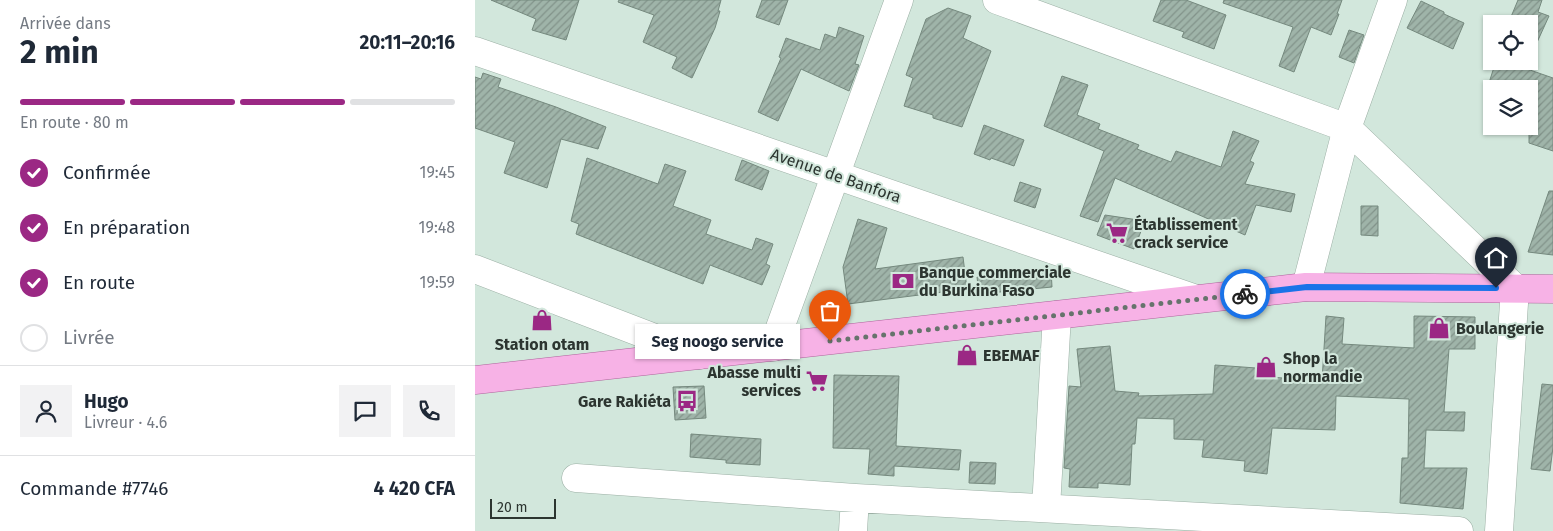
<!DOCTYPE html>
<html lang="fr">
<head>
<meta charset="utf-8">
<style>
  :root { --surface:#fff; --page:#f2f2f3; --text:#1f2937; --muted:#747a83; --line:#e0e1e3; --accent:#9b2884 }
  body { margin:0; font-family:"Fira Sans",sans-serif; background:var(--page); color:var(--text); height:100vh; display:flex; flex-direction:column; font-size:19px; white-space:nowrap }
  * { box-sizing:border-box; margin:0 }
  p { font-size:16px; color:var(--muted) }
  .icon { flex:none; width:28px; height:28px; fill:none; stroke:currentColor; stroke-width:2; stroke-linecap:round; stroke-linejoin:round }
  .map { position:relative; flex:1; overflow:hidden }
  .sheet { display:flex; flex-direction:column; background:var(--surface); width:475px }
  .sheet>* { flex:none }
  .tools { position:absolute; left:1008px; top:15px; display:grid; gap:10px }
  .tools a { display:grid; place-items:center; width:55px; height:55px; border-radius:0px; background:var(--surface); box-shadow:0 1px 4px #0004; font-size:25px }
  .scale { position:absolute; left:15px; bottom:12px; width:66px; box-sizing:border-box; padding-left:5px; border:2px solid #2c3530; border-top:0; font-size:14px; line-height:18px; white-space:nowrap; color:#2c3530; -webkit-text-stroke:4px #d2e7dc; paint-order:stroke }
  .pin { position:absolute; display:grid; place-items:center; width:42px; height:42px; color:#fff; margin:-51px -21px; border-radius:50% 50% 50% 0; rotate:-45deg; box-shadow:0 0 5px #0007 }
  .pin .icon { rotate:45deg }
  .courier { position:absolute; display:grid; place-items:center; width:50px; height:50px; margin:-25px; border:4px solid #1a73e8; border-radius:50%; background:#fff; color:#222; box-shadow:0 1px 6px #0007 }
  .bubble { position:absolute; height:35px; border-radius:0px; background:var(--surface); box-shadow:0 1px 4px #0004; font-size:16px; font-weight:700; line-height:35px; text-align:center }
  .head em { font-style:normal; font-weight:700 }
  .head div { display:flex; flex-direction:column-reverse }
  .head { display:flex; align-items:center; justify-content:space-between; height:85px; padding:0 20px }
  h1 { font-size:32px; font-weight:700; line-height:38px }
  .bar { display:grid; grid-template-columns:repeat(4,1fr); gap:8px 5px; align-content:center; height:60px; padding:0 20px }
  .bar i { height:6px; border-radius:4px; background:var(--line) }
  .bar .current { background:var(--accent) }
  .bar p { grid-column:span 4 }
  .line { display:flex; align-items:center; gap:12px; padding:0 20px; border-top:1px solid var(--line) }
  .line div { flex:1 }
  .round { display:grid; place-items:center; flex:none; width:52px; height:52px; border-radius:0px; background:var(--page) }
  ol { padding:0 20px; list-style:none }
  li { display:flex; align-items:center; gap:15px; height:55px }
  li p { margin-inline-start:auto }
  li .icon { padding:5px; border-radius:50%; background:var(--accent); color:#fff; stroke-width:4 }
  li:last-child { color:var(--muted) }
  li i { width:28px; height:28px; border:2px solid var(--line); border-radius:50% }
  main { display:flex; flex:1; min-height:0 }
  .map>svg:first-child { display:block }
  .building { fill:url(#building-hatch); stroke:#75897e }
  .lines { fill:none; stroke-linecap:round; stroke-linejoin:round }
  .minor-casing { stroke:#9bafa4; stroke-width:29 }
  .major-casing { stroke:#ad649b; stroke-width:29 }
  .minor { stroke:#fff; stroke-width:28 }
  .major { stroke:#f7b2e6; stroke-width:28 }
  .done { stroke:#66736c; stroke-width:5; stroke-dasharray:0 9 }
  .route { stroke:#1a73e8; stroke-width:6 }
  .labels { text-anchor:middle; stroke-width:4; stroke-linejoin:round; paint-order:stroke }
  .street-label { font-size:16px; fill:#2c3530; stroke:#d2e7dc }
  .poi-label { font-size:16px; font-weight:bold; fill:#2c3530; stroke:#d2e7dc; text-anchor:start }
</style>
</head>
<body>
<main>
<section class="sheet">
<div class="head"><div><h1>2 min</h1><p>Arrivée dans</p></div><em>20:11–20:16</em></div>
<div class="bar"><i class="current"></i><i class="current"></i><i class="current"></i><i></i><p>En route · 80 m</p></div>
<ol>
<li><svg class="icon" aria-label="check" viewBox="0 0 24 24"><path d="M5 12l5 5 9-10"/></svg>Confirmée<p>19:45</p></li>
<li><svg class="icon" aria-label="check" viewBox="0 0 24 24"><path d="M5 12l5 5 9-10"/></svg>En préparation<p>19:48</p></li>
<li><svg class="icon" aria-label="check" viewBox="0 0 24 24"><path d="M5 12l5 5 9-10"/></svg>En route<p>19:59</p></li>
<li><i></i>Livrée</li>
</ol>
<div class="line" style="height:90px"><a class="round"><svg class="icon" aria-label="person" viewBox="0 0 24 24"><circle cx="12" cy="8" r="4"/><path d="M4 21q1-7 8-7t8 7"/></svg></a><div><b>Hugo</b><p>Livreur · 4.6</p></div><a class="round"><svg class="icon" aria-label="chat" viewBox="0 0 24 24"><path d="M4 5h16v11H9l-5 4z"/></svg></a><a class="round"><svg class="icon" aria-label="phone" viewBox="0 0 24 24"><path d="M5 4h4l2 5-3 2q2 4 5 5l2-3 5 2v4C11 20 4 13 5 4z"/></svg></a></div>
<div class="line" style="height:65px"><div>Commande #7746</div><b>4 420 CFA</b></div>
</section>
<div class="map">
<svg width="1078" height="531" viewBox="0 0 1078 531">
  <defs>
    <pattern id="building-hatch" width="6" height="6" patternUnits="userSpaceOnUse" patternTransform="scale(1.25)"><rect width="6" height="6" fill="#9fb4a9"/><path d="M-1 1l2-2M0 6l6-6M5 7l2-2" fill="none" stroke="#82938a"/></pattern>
  </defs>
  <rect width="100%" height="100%" fill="#d2e7dc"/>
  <path class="building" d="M16,0H104L91,40L57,30L61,19Z
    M144,0H246L243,11H245L240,28L217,78L197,68L202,57L168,42L179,15L143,2Z
    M287,0H313L304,25L281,17Z
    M686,0H711L751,15L739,49L707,37L709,32L678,21Z
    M749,0H867L862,14H864L856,35L836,27L819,72L804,66L818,27L748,3Z
    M1043,0H1067L1063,12L1074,16L1054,60V24H1033Z
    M946,1L969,12V14L989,23L978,49L932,28Z
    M473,8L496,16L488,38L516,51L487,127L458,118V115L429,106L438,78L431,75L451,19Z
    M364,27L389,36L380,64L384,65L374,91L326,69L303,121L283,112L306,58L304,57L311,38L345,50L350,34L361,38Z
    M874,30L889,35L879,63L864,57Z
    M1021,61H1029L1078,78V151L1054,143V89H1012Z
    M8,73L26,79L23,87L81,107L131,127L123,149L86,139L72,188L29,173L40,142L0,128V77L6,79Z
    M587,76L613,85L602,115L625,124L623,129L664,145L662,149L696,162L701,151L746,167L758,131L784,141L775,161L779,163L770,184L820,194L816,212L781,205L770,235L640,178L623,222L605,216L629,151L569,126Z
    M509,125L549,140L539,166L516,158L515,160L499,154Z
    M112,158L183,184L190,164L211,171L198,206L236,220L231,234L277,250L281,238L298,244L291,264L295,266L287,285L235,265L228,284L101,234L104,224L96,221Z
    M267,160L294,171L287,190L260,180Z
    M545,182L566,189L560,208L539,201Z
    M1074,191H1078V255L1053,252Z
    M886,206H903V236L886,235Z
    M630,215L670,221L659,249L622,235Z
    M383,219L412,228L400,269L488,257L492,289L373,304L368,267Z
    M576,270L577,287L504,294L502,277Z
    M851,316L869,318L867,344L939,348V316L1000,317V349H974L969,412H990L989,431L951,430L949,468H992L988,509L925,503L927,458H933L934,399L861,396L860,430L797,428L792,474L769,471L770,461L727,457L729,440L699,439V419L662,418L660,444H657L655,485L623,483V488L594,487L595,469L589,468L594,386L606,387L602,349L635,346L640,391L664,393L663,396L738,394L740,365L795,369V377L847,381Z
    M359,375L424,376L421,446L486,450L484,470L419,466V476L393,474L395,449L358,448Z
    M1067,384L1078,385V447L1075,471L1056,469Z
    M229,386L231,418L200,420L198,387Z
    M216,434L286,439L285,465L251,463V460L215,457Z
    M495,462L521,463L520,484L494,483Z"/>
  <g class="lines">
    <g class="minor-casing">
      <path id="minor" d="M522,0L872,128L1040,288L1024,531
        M0,51L721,299
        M0,269L224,355
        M831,287L872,128L918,0
        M298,347L424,0
        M101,478L380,498L984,531
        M571,508L582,315
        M378,531L380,498"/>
    </g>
    <g class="major-casing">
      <path id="major" d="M0,380L831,287L1078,289"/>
    </g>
    <use href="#minor" class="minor"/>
    <use href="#major" class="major"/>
  </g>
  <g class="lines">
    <path class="done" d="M355,341L770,294"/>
    <path class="route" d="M770,294L832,287L1021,288"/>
  </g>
  <defs>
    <g id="supermarket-bare" transform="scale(1.725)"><path d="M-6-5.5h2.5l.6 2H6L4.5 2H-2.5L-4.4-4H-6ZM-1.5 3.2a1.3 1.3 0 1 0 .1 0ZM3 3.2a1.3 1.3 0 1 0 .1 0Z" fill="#9b2884" stroke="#d2e7dc" stroke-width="2.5" paint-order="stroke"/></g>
    <g id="bank-bare" transform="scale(1.725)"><path d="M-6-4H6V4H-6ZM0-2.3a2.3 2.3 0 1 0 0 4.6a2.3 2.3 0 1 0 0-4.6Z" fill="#9b2884" stroke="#d2e7dc" stroke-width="2.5" paint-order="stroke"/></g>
    <g id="shop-bare" transform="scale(1.725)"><path d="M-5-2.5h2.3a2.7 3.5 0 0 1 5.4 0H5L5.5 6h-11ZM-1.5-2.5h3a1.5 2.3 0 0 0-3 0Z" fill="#9b2884" stroke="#d2e7dc" stroke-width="2.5" paint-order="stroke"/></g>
    <g id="bus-bare" transform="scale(1.725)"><path d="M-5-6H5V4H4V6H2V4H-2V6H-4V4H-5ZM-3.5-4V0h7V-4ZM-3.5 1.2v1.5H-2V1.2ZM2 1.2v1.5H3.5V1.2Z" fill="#9b2884" stroke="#d2e7dc" stroke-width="2.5" paint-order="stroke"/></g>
  </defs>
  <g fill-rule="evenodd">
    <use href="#supermarket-bare" x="642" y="233"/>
    <use href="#bank-bare" x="428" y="281"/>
    <use href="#shop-bare" x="67" y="320"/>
    <use href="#shop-bare" x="964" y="328"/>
    <use href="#shop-bare" x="492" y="355"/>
    <use href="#shop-bare" x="791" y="367"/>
    <use href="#supermarket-bare" x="342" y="381"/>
    <use href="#bus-bare" x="212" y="401"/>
  </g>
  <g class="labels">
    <g class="street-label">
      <text transform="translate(361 175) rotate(19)" y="6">Avenue de Banfora</text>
    </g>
    <g class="poi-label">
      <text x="659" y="230">Établissement<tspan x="659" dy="18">crack service</tspan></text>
      <text x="444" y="278">Banque commerciale<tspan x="444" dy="18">du Burkina Faso</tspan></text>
      <text x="981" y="334">Boulangerie</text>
      <text x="67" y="350" text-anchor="middle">Station otam</text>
      <text x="508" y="361">EBEMAF</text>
      <text x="808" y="364">Shop la<tspan x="808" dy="18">normandie</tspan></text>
      <text x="326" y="378" text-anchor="end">Abasse multi<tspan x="326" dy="18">services</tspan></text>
      <text x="196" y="407" text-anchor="end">Gare Rakiéta</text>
    </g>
  </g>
</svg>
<div class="tools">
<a><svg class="icon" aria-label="locate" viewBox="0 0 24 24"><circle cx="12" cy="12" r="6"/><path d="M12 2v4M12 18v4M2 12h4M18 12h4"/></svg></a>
<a><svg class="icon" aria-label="layers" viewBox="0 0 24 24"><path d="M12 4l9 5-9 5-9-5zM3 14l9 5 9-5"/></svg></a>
</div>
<div class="scale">20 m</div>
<div class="pin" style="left:355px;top:341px;background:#ea580c"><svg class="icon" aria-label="bag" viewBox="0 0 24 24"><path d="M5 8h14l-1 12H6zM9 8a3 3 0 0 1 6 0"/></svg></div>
<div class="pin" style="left:1021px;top:288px;background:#1f2937"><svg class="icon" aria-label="home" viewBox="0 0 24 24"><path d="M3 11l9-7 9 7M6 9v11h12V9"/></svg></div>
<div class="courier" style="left:770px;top:294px"><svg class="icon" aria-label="bike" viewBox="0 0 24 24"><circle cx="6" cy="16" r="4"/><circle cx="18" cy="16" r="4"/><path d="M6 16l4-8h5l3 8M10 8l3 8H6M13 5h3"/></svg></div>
<div class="bubble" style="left:160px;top:324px;width:165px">Seg noogo service</div>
</div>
</main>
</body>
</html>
